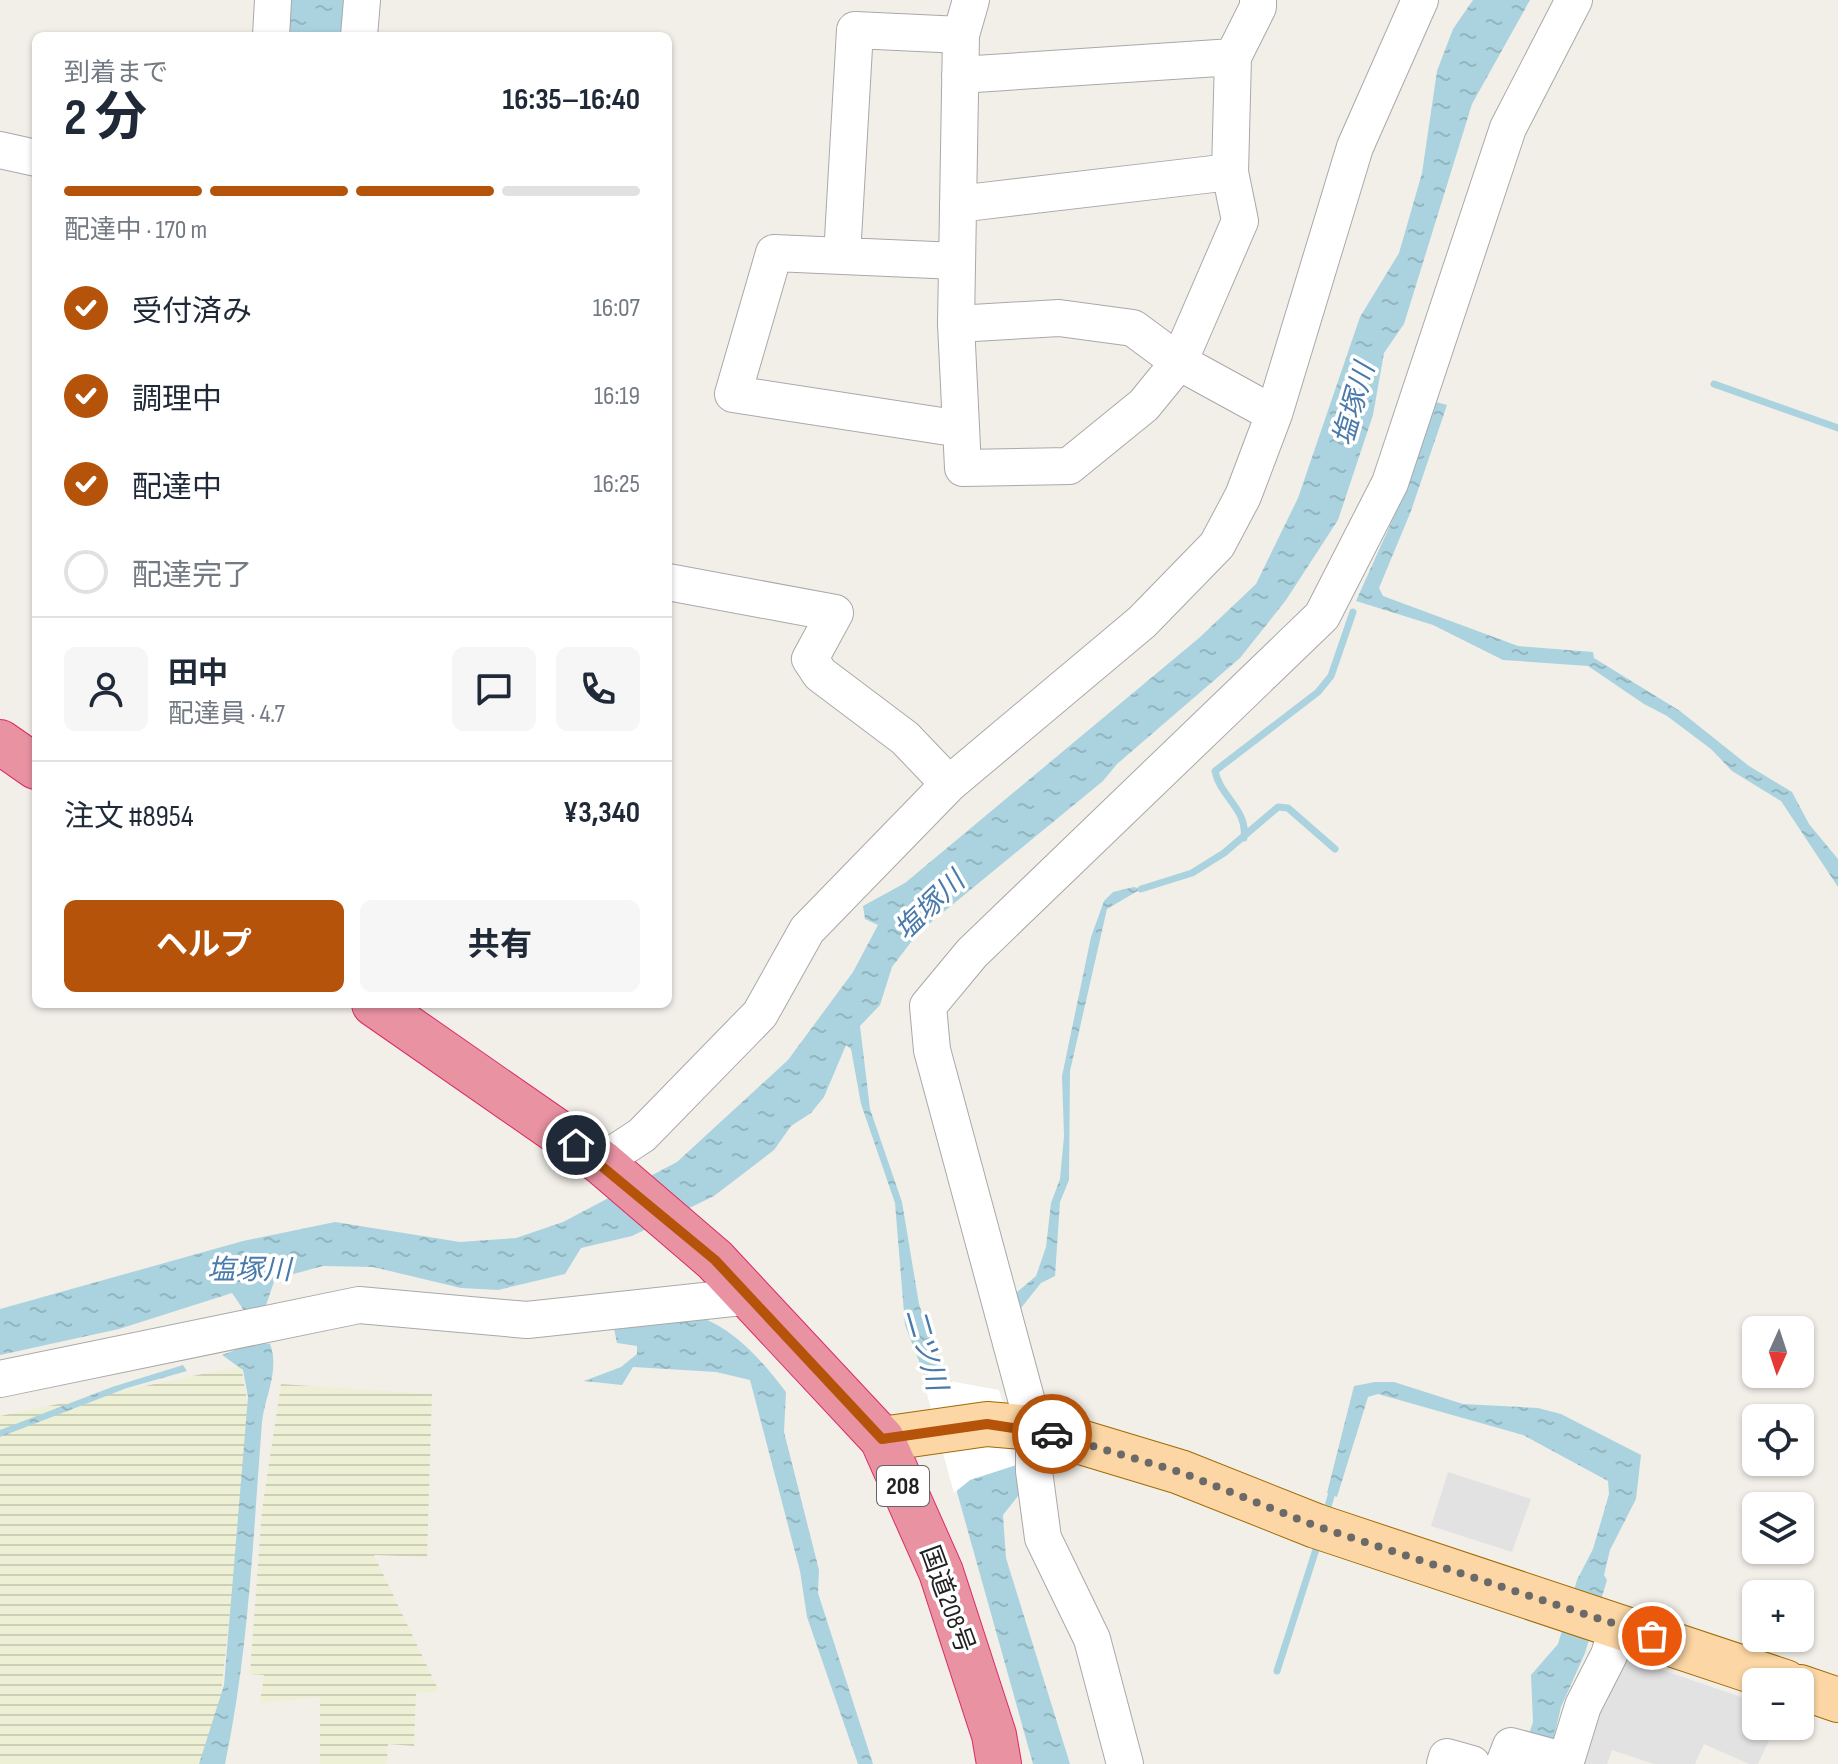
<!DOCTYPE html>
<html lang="ja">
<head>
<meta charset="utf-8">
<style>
  :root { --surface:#fff; --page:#f6f6f7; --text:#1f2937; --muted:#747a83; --line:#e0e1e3; --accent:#b45309 }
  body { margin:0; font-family:"Sofia Sans Condensed","Noto Sans JP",sans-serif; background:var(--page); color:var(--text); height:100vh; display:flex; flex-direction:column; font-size:30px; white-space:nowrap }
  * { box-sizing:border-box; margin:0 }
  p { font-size:26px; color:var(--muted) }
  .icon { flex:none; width:44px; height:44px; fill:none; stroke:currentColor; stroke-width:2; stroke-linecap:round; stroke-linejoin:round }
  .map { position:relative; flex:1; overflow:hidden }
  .sheet { position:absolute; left:32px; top:32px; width:640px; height:976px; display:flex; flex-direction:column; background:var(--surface); border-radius:12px; box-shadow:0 2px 6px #0004 }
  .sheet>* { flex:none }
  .needle { width:52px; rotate:183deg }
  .controls { position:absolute; left:1742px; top:1316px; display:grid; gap:16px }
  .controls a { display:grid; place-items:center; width:72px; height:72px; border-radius:12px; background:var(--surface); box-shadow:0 2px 6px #0004; font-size:40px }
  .pin { position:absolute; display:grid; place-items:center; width:68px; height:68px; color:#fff; margin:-34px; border:4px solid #fff; border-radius:50%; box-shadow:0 2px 8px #0007 }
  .courier { position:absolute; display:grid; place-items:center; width:80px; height:80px; margin:-40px; border:6px solid #b45309; border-radius:50%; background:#fff; color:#222; box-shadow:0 2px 10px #0007 }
  .summary em { font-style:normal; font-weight:700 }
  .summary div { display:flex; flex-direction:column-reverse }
  .summary { display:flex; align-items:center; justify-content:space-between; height:136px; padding:0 32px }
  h1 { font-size:52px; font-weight:700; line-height:60px }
  .bar { display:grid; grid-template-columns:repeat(4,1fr); gap:12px 8px; align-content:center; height:96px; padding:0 32px }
  .bar i { height:10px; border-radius:6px; background:var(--line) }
  .bar .active { background:var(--accent) }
  .bar p { grid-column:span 4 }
  .line { display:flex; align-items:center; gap:20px; padding:0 32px; border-top:2px solid var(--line) }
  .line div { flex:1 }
  .round { display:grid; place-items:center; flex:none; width:84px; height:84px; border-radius:12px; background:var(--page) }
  ol { padding:0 32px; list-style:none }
  li { display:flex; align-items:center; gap:24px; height:88px }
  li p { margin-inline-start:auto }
  li .icon { padding:8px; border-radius:50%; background:var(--accent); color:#fff; stroke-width:4 }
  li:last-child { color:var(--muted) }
  li i { width:44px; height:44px; border:4px solid var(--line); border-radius:50% }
  .button { display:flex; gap:16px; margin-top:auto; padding:16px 32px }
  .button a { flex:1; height:92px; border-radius:12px; background:var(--accent); color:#fff; font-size:32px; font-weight:700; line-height:92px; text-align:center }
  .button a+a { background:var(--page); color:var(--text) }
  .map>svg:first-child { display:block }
  .farmland { fill:url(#farmland-rules) }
  .parking { fill:#e2e2e2 }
  .water { fill:url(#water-ripples) }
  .pier { fill:#fff }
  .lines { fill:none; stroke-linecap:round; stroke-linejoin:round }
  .stream { stroke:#aad3df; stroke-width:7 }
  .minor-casing { stroke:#a9a9a9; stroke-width:38 }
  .major-casing { stroke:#a06b00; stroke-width:46 }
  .highway-casing { stroke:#dc2a67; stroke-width:46 }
  .minor { stroke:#fff; stroke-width:36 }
  .major { stroke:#fcd6a4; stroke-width:44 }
  .highway { stroke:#e892a2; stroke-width:44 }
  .done { stroke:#6b6a68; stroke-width:8; stroke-dasharray:0 14.4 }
  .route { stroke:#b45309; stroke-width:10 }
  .labels { text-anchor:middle; stroke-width:7; stroke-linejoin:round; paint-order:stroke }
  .shield { fill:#fff; stroke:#646464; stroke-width:2 }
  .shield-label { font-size:24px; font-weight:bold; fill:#222 }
  .street-label { font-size:26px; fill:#222; stroke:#fff }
  .water-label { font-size:28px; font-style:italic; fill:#4a7aab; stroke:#fff }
</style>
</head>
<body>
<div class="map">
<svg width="1838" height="1764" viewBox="0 0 1838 1764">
  <defs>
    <pattern id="farmland-rules" width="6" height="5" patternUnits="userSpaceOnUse" patternTransform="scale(2)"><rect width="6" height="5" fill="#eef0d5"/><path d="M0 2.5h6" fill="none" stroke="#ccceb7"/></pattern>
    <pattern id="water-ripples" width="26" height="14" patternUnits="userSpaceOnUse" patternTransform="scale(2)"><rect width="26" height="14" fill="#aad3df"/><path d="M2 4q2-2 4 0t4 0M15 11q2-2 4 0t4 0" fill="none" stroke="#92b5bf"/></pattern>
  </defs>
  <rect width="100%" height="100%" fill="#f2efe9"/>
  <path class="farmland" d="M241,1366L251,1424L218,1721L205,1764H0V1416Z
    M281,1384L432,1394L427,1557L374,1555L439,1691L416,1693L414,1746L388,1744L387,1764H320V1697L260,1703L264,1675L250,1674L262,1510Z"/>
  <path class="parking" d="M1448,1472L1531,1499L1512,1552L1431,1526Z
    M1621,1656L1756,1702V1726H1776L1758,1764H1749L1704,1744L1695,1764H1654L1612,1750L1607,1764H1577Z"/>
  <path class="water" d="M286,0H350L348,36H284Z
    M1473,0H1530L1472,104L1404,324L1384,353L1373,415L1338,520L1286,600L1240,658L1117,764L1103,781L918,933L892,967L880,1005L860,1026L870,1109L902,1202L919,1304L929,1334L945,1374L1010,1448L1025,1487L1003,1515L1006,1558L1070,1764H1033L924,1374L905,1325L895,1203L861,1104L851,1049L846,1045L824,1097L811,1113L791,1126L774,1150L714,1196L632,1236L581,1248L565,1274L498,1290L461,1288L373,1267L323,1266L275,1279L265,1308L245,1312L232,1293L119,1329L0,1355V1309L243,1241L335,1222L460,1242L516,1238L563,1222L677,1162L788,1060L853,972L878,925L865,919L863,906L905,883L1199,638L1256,584L1298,498L1360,317L1399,253L1422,173L1437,71L1453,29Z
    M1436,402L1447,405L1411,511L1379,588L1383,596L1518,646L1593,652L1594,658L1680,711L1749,766L1792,792L1809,824L1838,859V887L1781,801L1732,771L1711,749L1667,716L1644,704L1588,666L1503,660L1433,625L1356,601L1410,481Z
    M1134,887L1141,889L1107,909L1070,1071L1069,1180L1060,1202L1055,1276L1041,1283L1017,1313L1010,1298L1036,1276L1046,1247L1051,1203L1060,1179L1064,1136L1062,1076L1091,937L1104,901L1113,892Z
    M700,1317C737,1331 762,1361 786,1392L784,1432L819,1570L818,1593L873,1764H858L807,1617L800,1571L750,1380L716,1372L633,1367L622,1385L584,1381L621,1367L637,1354V1346L617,1343L613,1324Z
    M257,1342L270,1344C280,1370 265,1396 262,1422C253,1537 249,1650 225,1764H199L224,1685L248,1397L243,1370L222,1355Z
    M183,1365L187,1371L127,1388L0,1437V1430L112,1387Z
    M1375,1382H1394L1463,1404L1538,1408L1561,1414L1641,1455L1636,1499L1610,1550L1604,1575L1607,1580L1585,1653L1561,1707L1552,1745L1519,1764L1533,1722L1531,1675L1558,1644L1577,1580L1593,1549L1609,1494L1608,1481L1523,1435L1378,1394L1368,1397L1337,1497L1327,1493L1354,1386Z"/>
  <path class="pier" d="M922,1376L999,1390L1023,1463L970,1480L954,1493Z"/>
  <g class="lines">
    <path class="stream" d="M1714,384L1838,428
      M1244,838C1248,809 1220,797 1215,771L1318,692L1331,676L1353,612
      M1141,889L1192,873L1224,853L1278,807L1288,808L1335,849
      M1326,1513L1334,1486
      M1277,1671L1319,1540"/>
    <g class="minor-casing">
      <path id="minor" d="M971,0L961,35L956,324L1059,318L1133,328L1179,362L1274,414
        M271,36L273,0
        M359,36L362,0
        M960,75L1233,57
        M0,150L36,158
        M958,204L1230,172
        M842,256L855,30L961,35
        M957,261L774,253L733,394L961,429
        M956,324L963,468L1069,466L1144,405L1179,362L1240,221L1230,172L1233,57L1258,7V0
        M668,582L835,613L810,659L820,674L905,738L949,784
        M601,1162L642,1135L760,1014L807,930L949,784L1142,622L1217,545L1243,496L1274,414L1355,147L1420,0
        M0,1379L359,1305L527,1320L751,1296
        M1125,1764L1092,1639L1043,1538L1034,1471V1428L932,1050L928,1006L972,953L1322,616L1390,483L1508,128L1574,0
        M1445,1764L1447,1757L1472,1764
        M1504,1764L1511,1746L1566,1761L1583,1706L1609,1655L1618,1625"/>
    </g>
    <g class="major-casing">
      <path id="major" d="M882,1439L987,1424L1034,1428L1180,1472L1316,1526L1785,1682
        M1800,1687L1838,1700"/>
    </g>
    <g class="highway-casing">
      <path id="highway" d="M0,742L36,767
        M374,1004L601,1162L715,1260L882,1439L941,1572L994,1735L999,1764"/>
    </g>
    <use href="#minor" class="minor"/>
    <use href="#major" class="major"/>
    <use href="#highway" class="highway"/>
  </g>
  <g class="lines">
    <path class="done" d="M1052,1434L1180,1472L1316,1526L1652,1636"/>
    <path class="route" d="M576,1145L715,1260L882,1439L987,1424L1052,1434"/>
  </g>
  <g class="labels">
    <rect class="shield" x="877" y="1466" width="52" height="40" rx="6"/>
    <g class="shield-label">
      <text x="903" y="1494">208</text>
    </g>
    <g class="street-label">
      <text transform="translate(948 1599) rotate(70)" y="9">国道208号</text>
    </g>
    <g class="water-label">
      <text transform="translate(1353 404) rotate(-74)" y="10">塩塚川</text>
      <text transform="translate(929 905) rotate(-44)" y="10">塩塚川</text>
      <text x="249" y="1279">塩塚川</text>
      <text transform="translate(927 1349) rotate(74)" y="10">二ツ川</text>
    </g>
  </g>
</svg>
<div class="controls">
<a><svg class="needle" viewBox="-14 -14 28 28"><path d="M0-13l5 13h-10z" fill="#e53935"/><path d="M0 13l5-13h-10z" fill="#747a83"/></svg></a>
<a><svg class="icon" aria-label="locate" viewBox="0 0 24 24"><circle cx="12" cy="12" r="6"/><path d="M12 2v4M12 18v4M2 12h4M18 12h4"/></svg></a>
<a><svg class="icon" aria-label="layers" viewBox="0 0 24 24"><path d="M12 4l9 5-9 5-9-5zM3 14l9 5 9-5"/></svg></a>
<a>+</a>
<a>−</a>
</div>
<div class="pin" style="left:1652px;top:1636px;background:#ea580c"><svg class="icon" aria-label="bag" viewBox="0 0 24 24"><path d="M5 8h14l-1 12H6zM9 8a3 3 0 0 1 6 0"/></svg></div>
<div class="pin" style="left:576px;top:1145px;background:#1f2937"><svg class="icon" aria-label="home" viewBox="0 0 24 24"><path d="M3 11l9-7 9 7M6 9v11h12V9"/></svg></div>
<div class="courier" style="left:1052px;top:1434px"><svg class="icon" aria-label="car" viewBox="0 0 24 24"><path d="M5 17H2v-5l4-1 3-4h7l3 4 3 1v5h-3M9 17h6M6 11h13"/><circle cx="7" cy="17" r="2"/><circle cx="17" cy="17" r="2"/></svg></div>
<section class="sheet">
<div class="summary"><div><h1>2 分</h1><p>到着まで</p></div><em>16:35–16:40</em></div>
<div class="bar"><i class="active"></i><i class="active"></i><i class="active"></i><i></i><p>配達中 · 170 m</p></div>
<ol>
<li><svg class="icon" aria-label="check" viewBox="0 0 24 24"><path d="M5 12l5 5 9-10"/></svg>受付済み<p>16:07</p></li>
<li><svg class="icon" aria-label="check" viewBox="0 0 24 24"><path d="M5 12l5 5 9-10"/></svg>調理中<p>16:19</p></li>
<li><svg class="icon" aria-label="check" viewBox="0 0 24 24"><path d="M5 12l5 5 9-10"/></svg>配達中<p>16:25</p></li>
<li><i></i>配達完了</li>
</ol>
<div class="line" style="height:144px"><a class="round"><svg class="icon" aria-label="person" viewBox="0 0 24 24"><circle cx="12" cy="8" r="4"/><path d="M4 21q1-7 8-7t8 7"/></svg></a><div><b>田中</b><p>配達員 · 4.7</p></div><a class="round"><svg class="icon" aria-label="chat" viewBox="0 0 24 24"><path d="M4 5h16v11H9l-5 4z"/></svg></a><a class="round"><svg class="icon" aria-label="phone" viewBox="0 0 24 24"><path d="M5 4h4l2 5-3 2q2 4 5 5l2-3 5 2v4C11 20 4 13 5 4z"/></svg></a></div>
<div class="line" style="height:104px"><div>注文 #8954</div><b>¥3,340</b></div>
<div class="button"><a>ヘルプ</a><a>共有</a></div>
</section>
</div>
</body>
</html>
